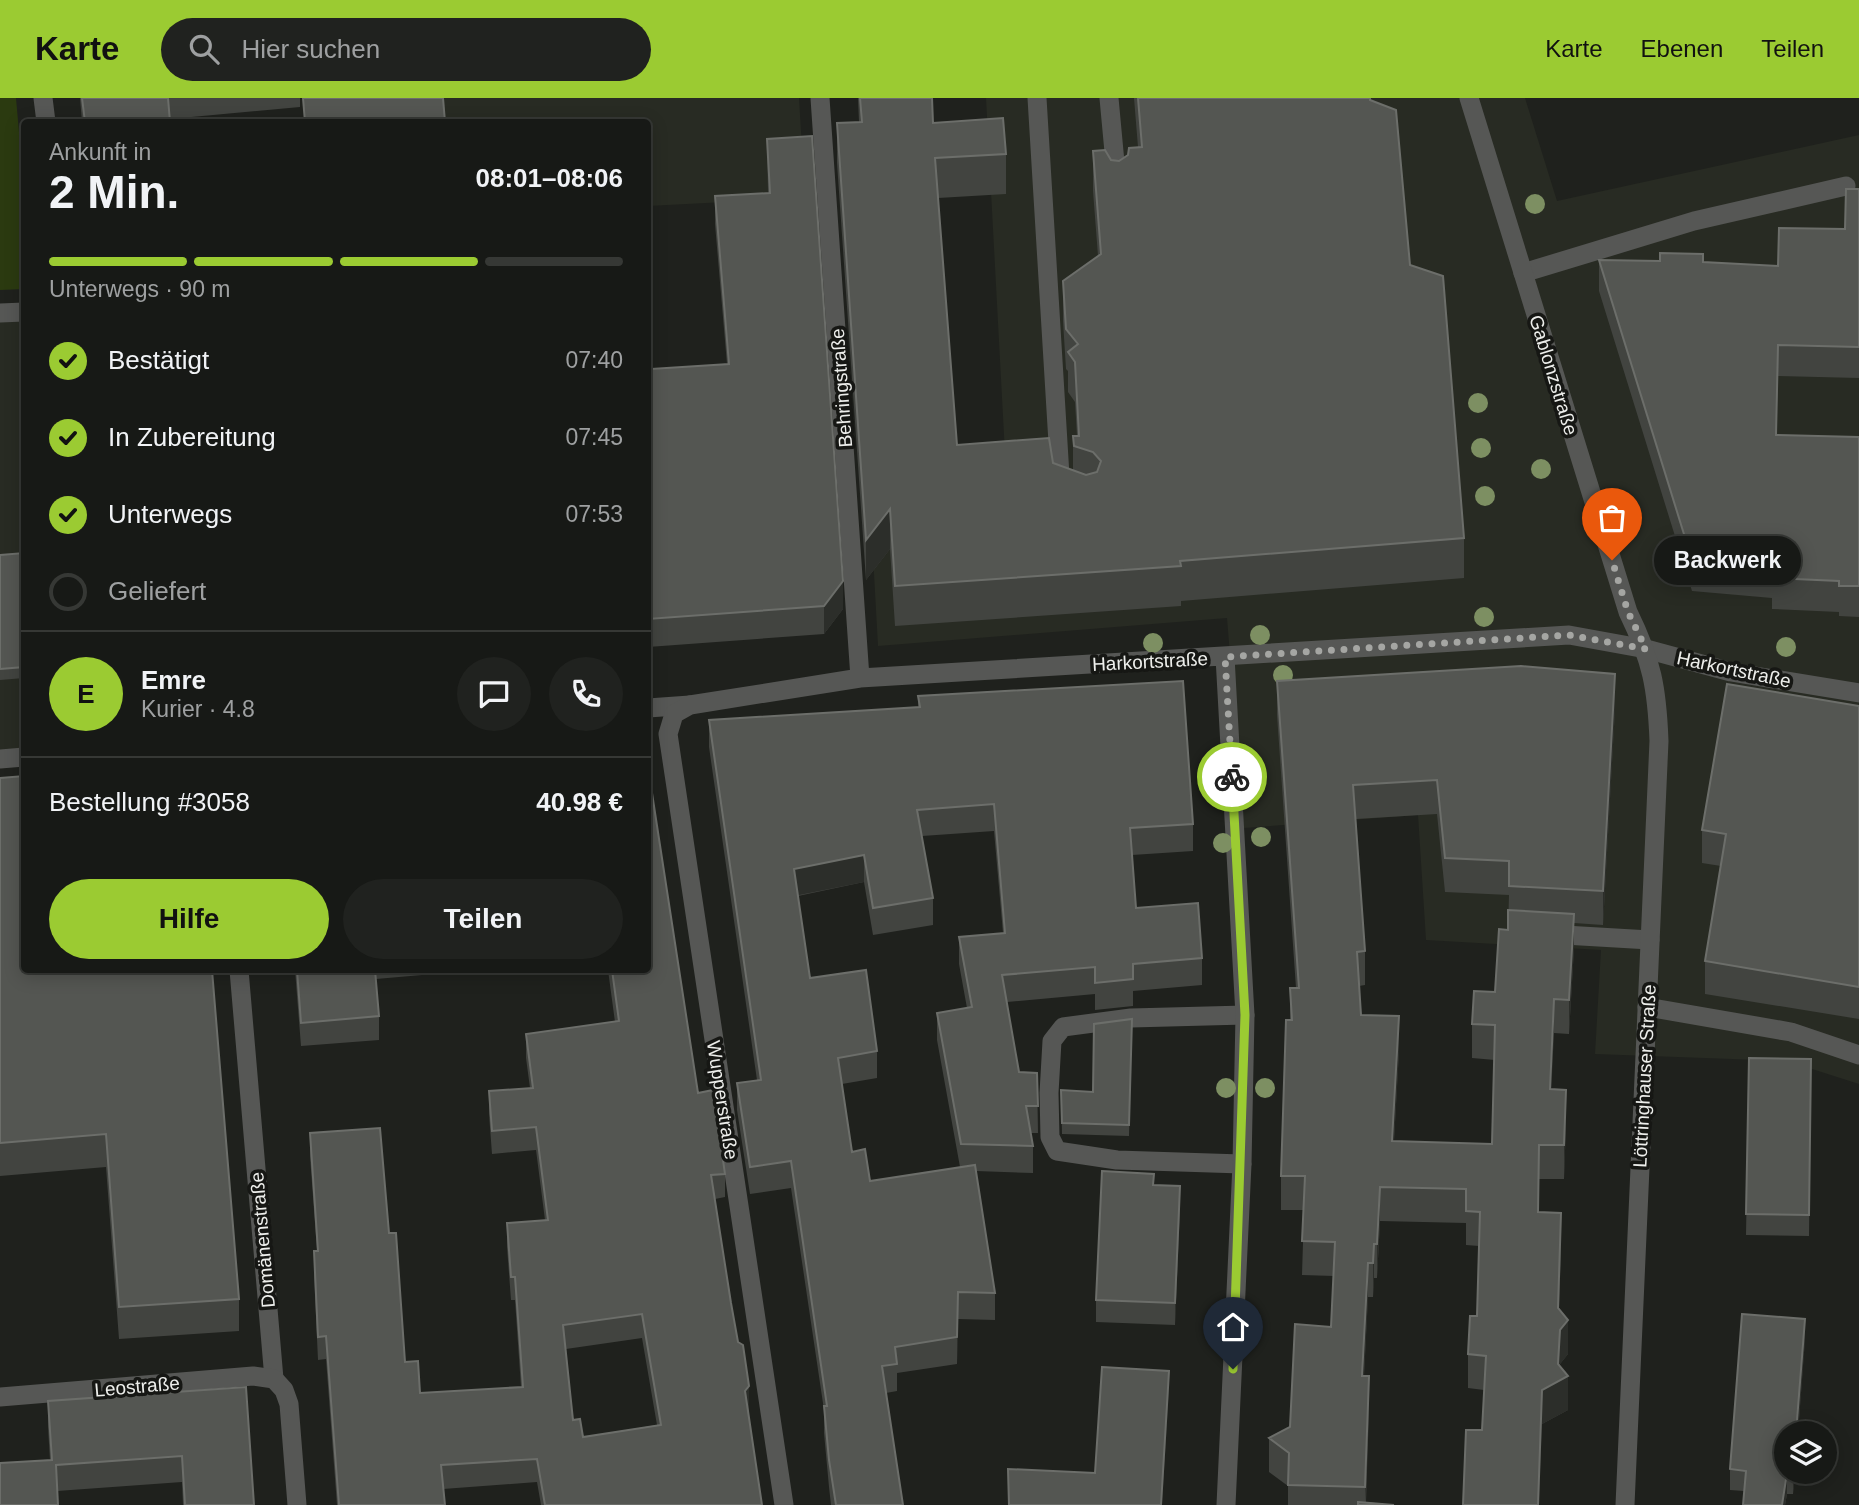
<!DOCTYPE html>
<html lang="de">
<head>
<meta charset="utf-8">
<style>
  :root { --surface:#171916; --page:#20221f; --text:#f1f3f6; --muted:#9ea0a1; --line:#363835; --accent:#9bcb32 }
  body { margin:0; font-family:Helvetica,sans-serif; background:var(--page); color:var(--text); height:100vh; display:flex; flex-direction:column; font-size:26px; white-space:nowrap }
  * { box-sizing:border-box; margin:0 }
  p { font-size:23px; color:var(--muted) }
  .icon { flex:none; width:38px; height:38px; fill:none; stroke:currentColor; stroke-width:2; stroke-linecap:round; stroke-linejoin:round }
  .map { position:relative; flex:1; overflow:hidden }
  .sheet { position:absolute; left:21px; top:21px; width:630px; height:854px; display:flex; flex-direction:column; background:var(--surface); border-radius:7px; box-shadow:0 4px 18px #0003,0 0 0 2px var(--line) }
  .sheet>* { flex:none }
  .fabs { position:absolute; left:1774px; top:1323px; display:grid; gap:14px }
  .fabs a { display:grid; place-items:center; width:63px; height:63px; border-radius:50%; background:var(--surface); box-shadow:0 4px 18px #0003,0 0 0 2px var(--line); font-size:35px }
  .pin { position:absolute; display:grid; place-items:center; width:60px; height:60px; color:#fff; margin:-72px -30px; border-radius:50% 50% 50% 0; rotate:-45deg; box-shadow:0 0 7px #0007 }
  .pin .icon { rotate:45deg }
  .courier { position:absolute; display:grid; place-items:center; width:70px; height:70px; margin:-35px; border:5px solid #9bcb32; border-radius:50%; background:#fff; color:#222; box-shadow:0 2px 9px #0007 }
  .bubble { position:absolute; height:49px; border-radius:24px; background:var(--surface); box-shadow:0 4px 18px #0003,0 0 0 2px var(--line); font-size:23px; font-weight:800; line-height:49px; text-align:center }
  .head em { font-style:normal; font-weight:800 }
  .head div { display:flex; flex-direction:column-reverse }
  .head { display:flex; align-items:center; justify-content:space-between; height:119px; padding:0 28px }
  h1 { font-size:46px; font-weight:800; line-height:52px }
  .bar { display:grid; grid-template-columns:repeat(4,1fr); gap:10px 7px; align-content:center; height:84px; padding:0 28px }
  .bar i { height:9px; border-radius:5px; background:var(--line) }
  .bar .selected { background:var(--accent) }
  .bar p { grid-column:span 4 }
  .line { display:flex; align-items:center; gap:18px; padding:0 28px; border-top:2px solid var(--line) }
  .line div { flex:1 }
  .round { display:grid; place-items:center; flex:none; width:74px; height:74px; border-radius:37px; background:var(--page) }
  ol { padding:0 28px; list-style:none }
  li { display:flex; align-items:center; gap:21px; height:77px }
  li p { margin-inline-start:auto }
  li .icon { padding:7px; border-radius:50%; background:var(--accent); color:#111; stroke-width:4 }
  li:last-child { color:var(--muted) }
  li i { width:38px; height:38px; border:4px solid var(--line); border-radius:50% }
  .primary-button { display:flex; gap:14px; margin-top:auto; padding:14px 28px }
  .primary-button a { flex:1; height:80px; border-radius:42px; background:var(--accent); color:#111; font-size:28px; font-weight:800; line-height:80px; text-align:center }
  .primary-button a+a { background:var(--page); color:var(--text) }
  header { display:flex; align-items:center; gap:42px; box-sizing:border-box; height:98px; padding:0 35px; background:var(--accent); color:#111 }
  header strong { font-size:33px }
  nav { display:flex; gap:38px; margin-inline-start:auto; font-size:24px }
  .search { width:490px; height:63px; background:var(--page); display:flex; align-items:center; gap:18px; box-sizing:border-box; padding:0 24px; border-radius:38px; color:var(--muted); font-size:26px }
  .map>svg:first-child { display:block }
  .built { fill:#282b23 }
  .green { fill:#2b3a10 }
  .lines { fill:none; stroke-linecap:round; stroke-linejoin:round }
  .service { stroke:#565755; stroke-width:19 }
  .pedestrian { stroke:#565755; stroke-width:19 }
  .minor { stroke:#565755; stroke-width:19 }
  .tertiary { stroke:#565755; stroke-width:19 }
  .tree { fill:#7d8f62 }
  .wall { fill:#424440; fill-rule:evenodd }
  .shaded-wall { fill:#2c2e2a }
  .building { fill:#545652; stroke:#6c6e6a; stroke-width:2; fill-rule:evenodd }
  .done { stroke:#a5a6a3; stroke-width:7; stroke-dasharray:0 12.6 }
  .route { stroke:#9bcb32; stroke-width:9 }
  .labels { text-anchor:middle; stroke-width:7; stroke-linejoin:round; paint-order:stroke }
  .street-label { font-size:19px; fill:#edeeeb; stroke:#161714 }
</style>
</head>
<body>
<header>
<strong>Karte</strong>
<div class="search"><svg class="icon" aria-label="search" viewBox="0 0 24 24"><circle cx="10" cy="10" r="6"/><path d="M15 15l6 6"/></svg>Hier suchen</div>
<nav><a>Karte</a><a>Ebenen</a><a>Teilen</a></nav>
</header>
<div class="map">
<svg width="1859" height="1407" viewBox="0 0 1859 1407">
  <rect width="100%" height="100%" fill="#1f211d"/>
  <path class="built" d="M442,0H799L805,100L648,108V24H444Z
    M986,0H1525L1557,103L1859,37V986L1787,963L1595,956L1601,852L1426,842L1418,717L1244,730L1227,520L878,548L871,422L1008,412Z
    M24,214V659L0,661V216Z"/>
  <path class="green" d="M0,0H16L24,91V191L0,192Z"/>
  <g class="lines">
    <path class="service" d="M1037,0L1061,394
      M1109,0L1117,86
      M1523,175L1694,123L1846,88
      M1547,836L1650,842
      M1647,909L1791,934L1859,957
      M1242,1066L1117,1062L1057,1053L1050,1039L1049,995L1052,943L1063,929L1131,920L1245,917"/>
    <path class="pedestrian" d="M0,215L24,214
      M648,610L690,607
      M0,661L24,659
      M239,872L274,1281"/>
    <path class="minor" d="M43,0L46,24
      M820,0L860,580
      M1225,559L1245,917L1242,1066L1226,1407
      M0,1299L253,1278L274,1281L284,1292L289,1306L297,1407
      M784,1407L668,636L674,616L690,607L860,580L1569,537L1646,551L1731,574L1859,595"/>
    <path class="tertiary" d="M1469,0L1628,514C1652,563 1657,590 1659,643L1625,1407"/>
  </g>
  <g class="tree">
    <circle cx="1535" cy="106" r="10"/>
    <circle cx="1478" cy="305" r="10"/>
    <circle cx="1481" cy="350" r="10"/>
    <circle cx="1541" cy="371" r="10"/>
    <circle cx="1485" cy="398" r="10"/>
    <circle cx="1484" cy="519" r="10"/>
    <circle cx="1260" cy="537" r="10"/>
    <circle cx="1153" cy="545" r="10"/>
    <circle cx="1786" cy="549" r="10"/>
    <circle cx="1283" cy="577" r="10"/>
    <circle cx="1261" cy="739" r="10"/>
    <circle cx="1223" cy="745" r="10"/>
    <circle cx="1226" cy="990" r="10"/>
    <circle cx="1265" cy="990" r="10"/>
  </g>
  <path class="wall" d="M80,0H300V9L170,21V24H82Z
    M858,0H932L933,25L1006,56V96L938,100L957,347L1053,365L1073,372V338H1077L1075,304L1068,294V273L1066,271L1063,223V183L1098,158L1093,93V53L1111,62L1119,63L1138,49L1134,0H1370L1410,167L1464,440V480L1181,503V508L895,528L890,451L866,482L837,65V25L859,24Z
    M767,41L843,511L824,536L648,549V213L651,271L727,266L715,126V98L768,95Z
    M1859,91V280L1778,278L1776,337L1859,339V519L1839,518V514L1772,511V500L1692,493L1599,193V162L1703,164L1778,168L1845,131Z
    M24,456V580L0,582V457Z
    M1277,583L1615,611L1603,827L1574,825V850L1569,936L1554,935L1551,991L1566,1026L1564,1081H1539L1538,1114L1561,1149L1559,1212L1568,1256L1560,1266V1268L1568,1312L1542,1326L1482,1332L1484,1292L1468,1290V1256L1477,1218L1479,1148L1466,1147V1125L1380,1123L1377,1180H1374L1373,1199H1368L1364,1278L1369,1312L1366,1404L1394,1407H1288V1388L1269,1374V1340L1290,1329L1331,1229L1334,1178L1302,1177L1304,1112H1281V1078L1290,922V890H1296L1277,617ZM1437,716L1445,794L1509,797L1508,832L1495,894L1472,926V960L1495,962L1492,1046L1394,1043L1399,953L1361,917L1359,888L1365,887V853L1356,721Z
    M918,598L1193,726V753L1132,757L1136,810L1202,860V887L1133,893V908L1095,912V896L1007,904L1019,974L1037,975L1038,1035H1030L1033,1048V1075L976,1073L995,1195V1222L958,1221L957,1266L897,1275V1293L886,1295L903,1407H831L829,1389L824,1335V1312L791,1090L750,1096L737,1012V985L757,982L709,649V622L918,610ZM994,733L1003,835L959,839V866L967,910L937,915V942L960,1069L870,1083L852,1054L842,986L877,980V953L810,880L798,798L864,784L873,837L933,827V800L922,738Z
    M1859,608V921L1705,896V863L1721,768L1702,765V732Z
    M0,680L239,1201V1233L119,1241L106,1069L0,1078Z
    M295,872H445V875L376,881L379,918V942L301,948Z
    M608,872H648L698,995L725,1076V1099L715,1101L731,1205L749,1311L748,1313L762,1407H541L537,1384L443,1391L445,1407H337L326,1261L318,1262L314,1176V1153H317L310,1058V1035L389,1135L405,1264L420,1295L521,1289L515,1202H511L507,1149V1125L545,1122L536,1052L492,1056L489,1016V993L530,990L526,960V936L615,924ZM642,1240L657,1327L583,1339L573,1322L566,1251Z
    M1132,921L1129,1038L1062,1036L1061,992L1093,994Z
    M1749,960L1811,961L1809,1138L1746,1137Z
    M1180,1110L1175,1227L1096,1224V1202Z
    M1805,1241L1798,1335H1787L1795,1374L1793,1396H1787L1785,1407H1743L1744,1393L1730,1392V1371Z
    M246,1289L254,1407H183L182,1384L57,1393L50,1362L48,1329V1303Z"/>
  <path class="shaded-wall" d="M890,411V451L866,482V442Z
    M843,483V511L824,536V508Z
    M1615,576V611L1603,827V793Z
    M864,757V784L794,798V771Z
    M1574,816V850L1569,936V902Z
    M1554,901V935L1550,1025V991Z
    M1399,918V953L1392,1077V1043Z
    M1566,992V1026L1564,1081V1047Z
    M1180,1088V1110L1175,1227V1205Z
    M1380,1089V1123L1377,1180V1146Z
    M1561,1115V1149L1558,1245V1210Z
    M1374,1146V1180L1373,1199V1165Z
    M1368,1165V1199L1362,1312V1278Z
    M958,1194V1221L957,1266V1239Z
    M1805,1221V1241L1798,1335H1796Z
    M1568,1222V1256L1560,1266L1559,1282L1568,1278V1312L1542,1326L1539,1407H1538L1542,1292L1558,1266L1560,1232Z
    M1169,1273V1292L1162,1407H1161Z
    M1369,1278V1312L1365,1407V1389Z
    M749,1288V1311L745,1316V1293Z
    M1793,1374H1795L1793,1396Z
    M1787,1375V1396L1785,1407H1782Z"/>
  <path class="building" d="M82,0H168L170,24H85Z
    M303,0H443L445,24H305Z
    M860,0H932L933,25L1003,20L1006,56L935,60L957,347L1049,340L1053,365L1086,377L1097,374L1101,363L1093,354L1074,348L1073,338H1079L1075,264L1068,254L1078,246L1066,231L1063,183L1101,156L1093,53L1105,52L1111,62L1119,63L1128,57L1129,50L1142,49L1138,0H1370V2L1396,12L1410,167L1443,178L1464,440L1180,463L1181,468L895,488L890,411L866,442L837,25L862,24Z
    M812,38L843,483L824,508L648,521V213L651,271L729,266L715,98L770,95L767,41Z
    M1846,91H1859V249L1778,247L1776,337L1859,339V488H1839V483L1772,480L1773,469L1692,462L1599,162L1660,163V155L1703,156V164L1778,168L1779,130L1845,131Z
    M24,455V569L0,571V457Z
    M1521,568L1615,576L1603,793L1509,788V763L1445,760L1437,682L1353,687L1365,853L1357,854L1361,917L1399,918L1392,1043L1492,1046L1495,927L1472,926L1474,893L1495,894L1499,831L1508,832V812L1574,816L1569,902L1554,901L1550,991L1566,992L1564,1047H1539L1538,1114L1561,1115L1558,1210L1568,1222L1560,1232L1558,1266L1568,1278L1542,1292L1538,1407H1463L1466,1332H1482L1486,1258L1468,1256L1470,1218H1477L1480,1114L1466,1113V1091L1380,1089L1377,1146H1374L1373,1165H1368L1362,1278H1369L1365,1389L1288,1387L1289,1355L1269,1340L1290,1329L1295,1226L1331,1229L1335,1144L1302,1143L1305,1078H1281L1286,922H1292L1290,890H1299L1277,583Z
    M1183,583L1193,726L1130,730L1136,810L1198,805L1202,860L1133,866V881L1095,885V869L1002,877L1019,974L1037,975L1038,1008H1026L1033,1048L961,1046L937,915L972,909L959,839L1005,835L994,706L917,712L933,800L873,810L864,757L794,771L810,880L866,872L877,953L838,960L852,1054L865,1051L870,1083L975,1067L995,1195L958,1194L957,1239L895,1249L897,1266L882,1268L903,1407H836L829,1362L824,1308H827L791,1063L750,1069L737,985L761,982L709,622L920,609L918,598Z
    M1727,586L1859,608V889L1705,863L1726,736L1702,732Z
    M648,669L698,995L713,992L725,1076L711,1077L731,1205L738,1244L743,1247L749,1288L745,1293L762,1407H545L537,1361L441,1367L445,1407H339L326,1238L318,1239L314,1153H318L310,1035L380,1030L389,1135H396L405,1264L418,1263L420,1295L523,1289L515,1179H511L507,1125L548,1122L536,1029L492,1033L489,993L533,990L526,936L619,923L612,872H648ZM642,1216L661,1327L583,1339L580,1321L573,1322L563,1227Z
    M24,678V872H212L239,1201L119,1209L106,1036L0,1045V680Z
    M297,872H375L379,918L301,925Z
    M1132,921L1129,1027L1062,1025L1061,992L1093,994L1094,926Z
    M1749,960L1811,961L1809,1117L1746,1116Z
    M1102,1073L1154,1076L1153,1087L1180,1088L1175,1205L1096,1202Z
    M1742,1216L1805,1221L1796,1335H1787V1374H1793V1376L1787,1375L1782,1407H1743L1746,1373L1730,1371Z
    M1102,1269L1169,1273L1161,1407H1009L1008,1371L1095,1375Z
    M246,1289L254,1407H185L182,1358L56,1367L58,1407H0V1365L52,1362L48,1303Z
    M1358,1404L1394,1407H1358Z"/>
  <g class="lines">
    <path class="done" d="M1232,679L1225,559L1569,537L1646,551L1628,514L1612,462"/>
    <path class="route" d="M1232,679L1245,917L1233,1271"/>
  </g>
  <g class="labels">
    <g class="street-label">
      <text transform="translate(1554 277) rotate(73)" y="7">Gablonzstraße</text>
      <text transform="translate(841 290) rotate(-94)" y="7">Behringstraße</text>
      <text transform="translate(1150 563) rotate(-3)" y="7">Harkortstraße</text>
      <text transform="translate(1734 571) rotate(12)" y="7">Harkortstraße</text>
      <text transform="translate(1644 978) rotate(-87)" y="7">Löttringhauser Straße</text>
      <text transform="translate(723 1002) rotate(81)" y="7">Wupperstraße</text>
      <text transform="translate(262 1142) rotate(-95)" y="7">Domänenstraße</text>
      <text transform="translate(137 1288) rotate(-5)" y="7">Leostraße</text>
    </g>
  </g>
</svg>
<div class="fabs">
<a><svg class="icon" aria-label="layers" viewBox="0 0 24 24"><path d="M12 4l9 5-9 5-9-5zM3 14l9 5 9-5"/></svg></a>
</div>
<div class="pin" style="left:1612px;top:462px;background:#ea580c"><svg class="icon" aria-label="bag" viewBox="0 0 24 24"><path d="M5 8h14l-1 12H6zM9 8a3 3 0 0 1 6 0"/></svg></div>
<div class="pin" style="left:1233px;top:1271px;background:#1f2937"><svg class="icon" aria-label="home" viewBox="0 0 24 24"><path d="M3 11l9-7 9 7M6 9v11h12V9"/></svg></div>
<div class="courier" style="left:1232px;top:679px"><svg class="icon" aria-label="bike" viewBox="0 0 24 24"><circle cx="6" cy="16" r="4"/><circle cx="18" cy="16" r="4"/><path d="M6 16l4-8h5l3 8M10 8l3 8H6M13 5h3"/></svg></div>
<div class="bubble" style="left:1654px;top:438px;width:147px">Backwerk</div>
<section class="sheet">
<div class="head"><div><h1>2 Min.</h1><p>Ankunft in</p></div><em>08:01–08:06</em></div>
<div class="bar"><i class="selected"></i><i class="selected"></i><i class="selected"></i><i></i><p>Unterwegs · 90 m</p></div>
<ol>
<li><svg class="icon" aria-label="check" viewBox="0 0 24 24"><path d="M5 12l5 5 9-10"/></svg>Bestätigt<p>07:40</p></li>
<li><svg class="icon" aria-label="check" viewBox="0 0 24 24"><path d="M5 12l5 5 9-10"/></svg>In Zubereitung<p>07:45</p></li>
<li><svg class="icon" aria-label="check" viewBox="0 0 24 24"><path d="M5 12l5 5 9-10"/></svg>Unterwegs<p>07:53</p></li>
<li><i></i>Geliefert</li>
</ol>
<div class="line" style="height:126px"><b class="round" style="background:var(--accent);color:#111">E</b><div><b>Emre</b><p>Kurier · 4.8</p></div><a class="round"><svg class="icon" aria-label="chat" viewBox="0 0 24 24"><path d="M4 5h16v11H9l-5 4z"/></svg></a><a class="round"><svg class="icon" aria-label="phone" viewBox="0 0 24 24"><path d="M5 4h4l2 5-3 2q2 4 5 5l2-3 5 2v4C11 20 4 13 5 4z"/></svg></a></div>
<div class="line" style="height:91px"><div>Bestellung #3058</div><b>40.98 €</b></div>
<div class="primary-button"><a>Hilfe</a><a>Teilen</a></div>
</section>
</div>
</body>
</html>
